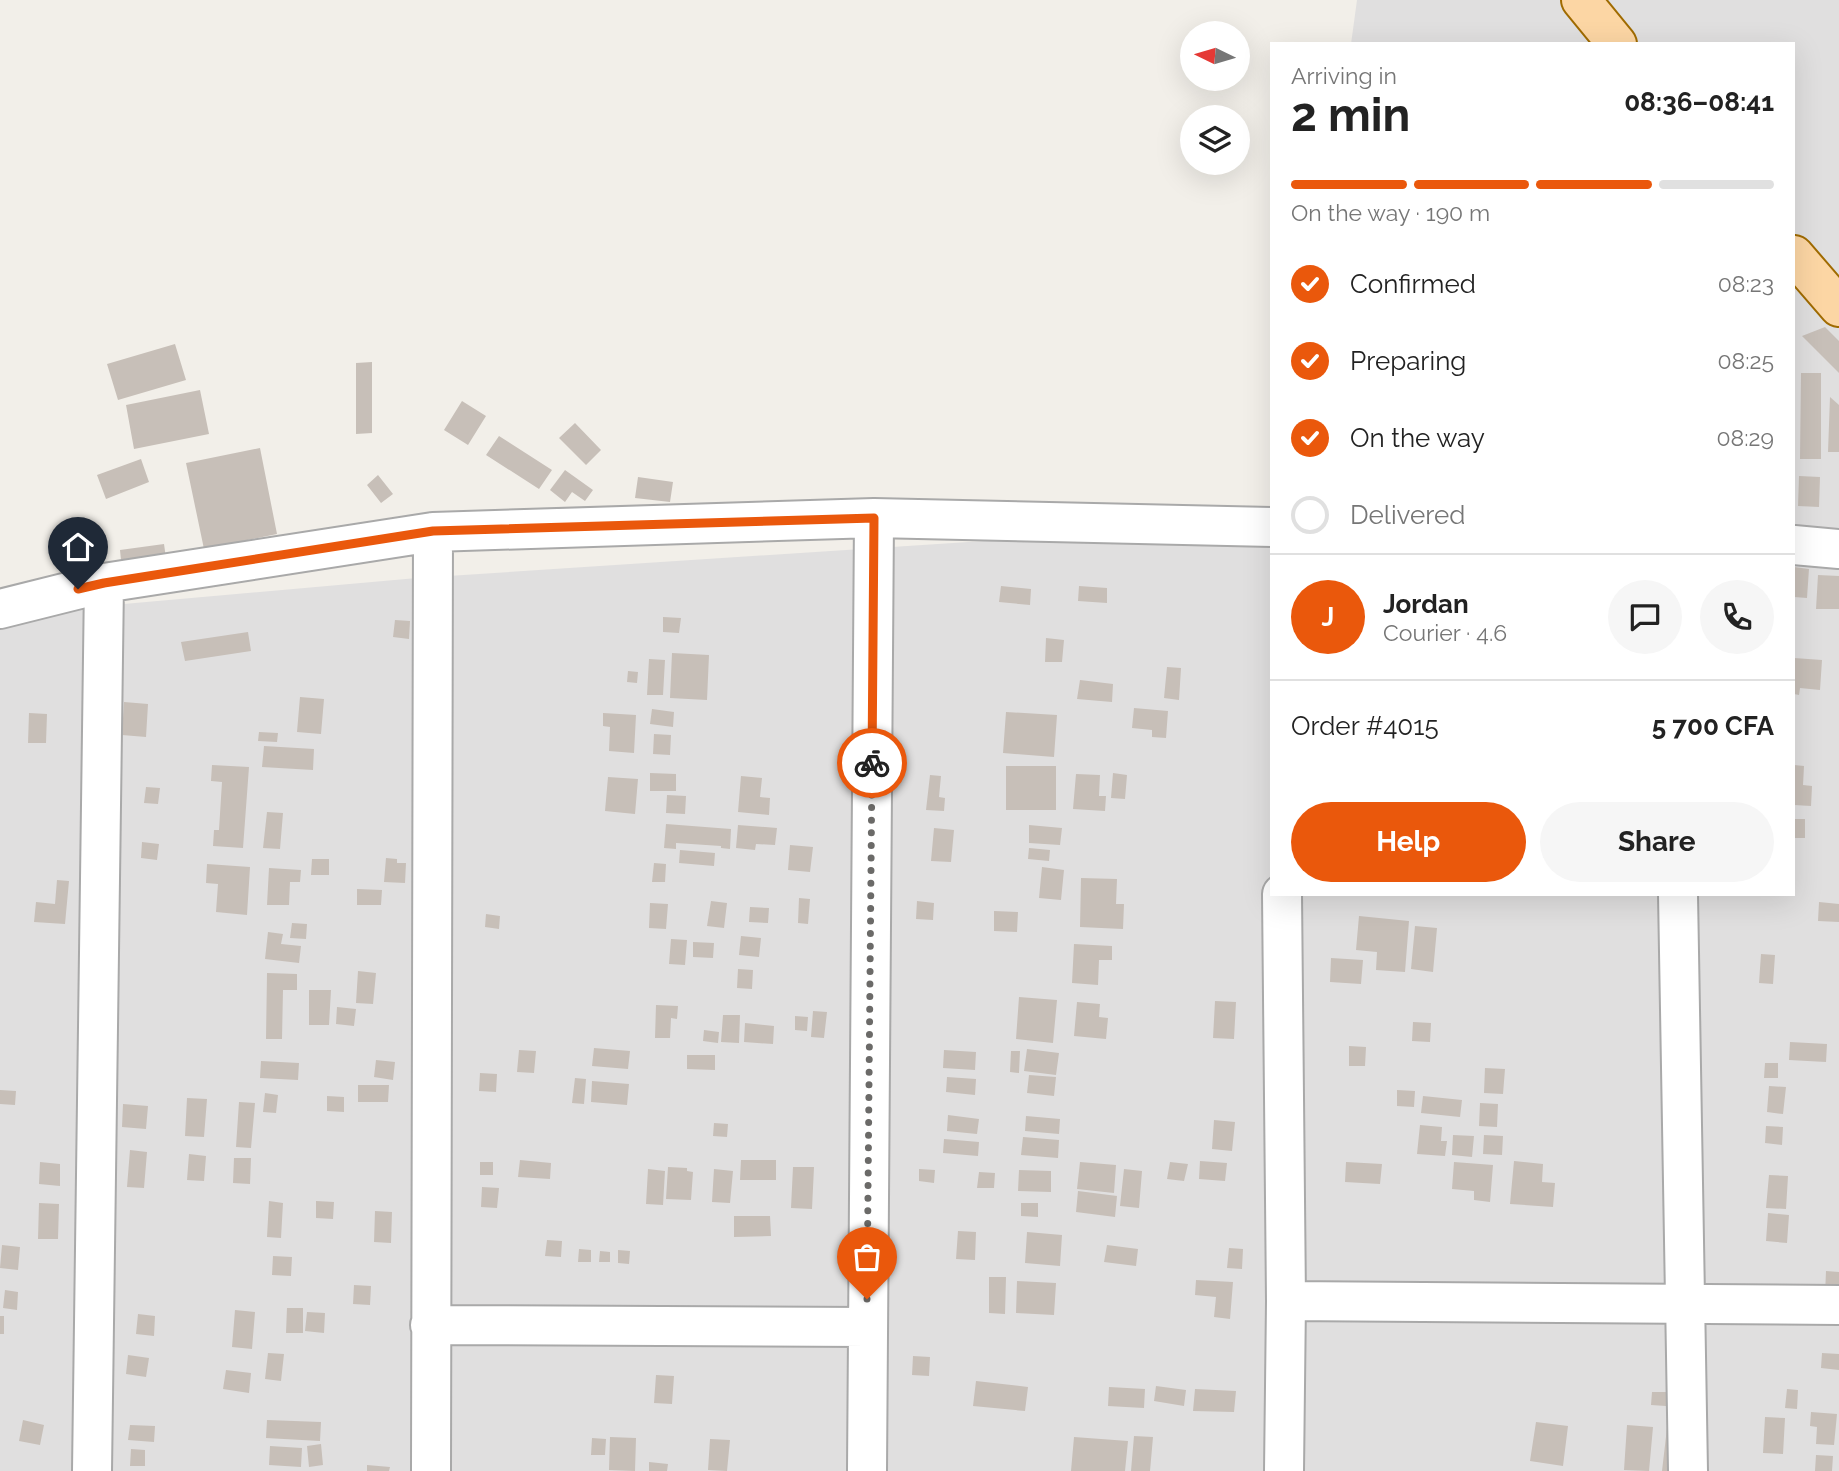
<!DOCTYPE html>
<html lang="en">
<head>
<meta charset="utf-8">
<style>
  :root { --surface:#fff; --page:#f6f6f6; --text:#222; --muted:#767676; --line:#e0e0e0; --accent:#ea580c }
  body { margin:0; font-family:Raleway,sans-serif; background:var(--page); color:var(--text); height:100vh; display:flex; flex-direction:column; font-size:26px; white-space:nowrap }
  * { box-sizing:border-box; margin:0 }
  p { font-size:23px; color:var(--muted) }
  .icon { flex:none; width:38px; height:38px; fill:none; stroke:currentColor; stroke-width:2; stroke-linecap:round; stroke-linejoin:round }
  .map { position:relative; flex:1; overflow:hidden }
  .drawer { position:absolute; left:1270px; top:42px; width:525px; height:854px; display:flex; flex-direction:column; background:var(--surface); border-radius:0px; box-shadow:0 7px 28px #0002 }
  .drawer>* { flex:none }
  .needle { width:46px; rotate:275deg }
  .controls { position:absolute; left:1180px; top:21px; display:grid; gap:14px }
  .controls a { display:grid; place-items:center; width:70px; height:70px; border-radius:50%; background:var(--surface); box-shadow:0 7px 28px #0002; font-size:35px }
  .pin { position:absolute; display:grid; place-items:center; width:60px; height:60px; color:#fff; margin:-72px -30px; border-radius:50% 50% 50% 0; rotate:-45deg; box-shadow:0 0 7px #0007 }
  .pin .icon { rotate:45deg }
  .courier { position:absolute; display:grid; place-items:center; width:70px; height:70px; margin:-35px; border:5px solid #ea580c; border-radius:50%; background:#fff; color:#222; box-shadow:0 2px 9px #0007 }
  .head em { font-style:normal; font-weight:700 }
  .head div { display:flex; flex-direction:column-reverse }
  .head { display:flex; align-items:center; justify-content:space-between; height:119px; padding:0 21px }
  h1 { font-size:46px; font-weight:700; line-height:52px }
  .bar { display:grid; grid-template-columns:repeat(4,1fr); gap:10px 7px; align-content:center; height:84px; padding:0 21px }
  .bar i { height:9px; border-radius:5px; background:var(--line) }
  .bar .active { background:var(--accent) }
  .bar p { grid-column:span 4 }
  .line { display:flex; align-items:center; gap:18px; padding:0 21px; border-top:2px solid var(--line) }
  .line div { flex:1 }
  .round { display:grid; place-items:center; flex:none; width:74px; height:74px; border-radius:37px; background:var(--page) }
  ol { padding:0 21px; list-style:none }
  li { display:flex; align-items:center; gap:21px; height:77px }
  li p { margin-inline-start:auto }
  li .icon { padding:7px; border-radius:50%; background:var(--accent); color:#fff; stroke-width:4 }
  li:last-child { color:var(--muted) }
  li i { width:38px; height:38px; border:4px solid var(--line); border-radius:50% }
  .cta { display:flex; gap:14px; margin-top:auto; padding:14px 21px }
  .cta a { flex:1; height:80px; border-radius:42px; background:var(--accent); color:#fff; font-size:28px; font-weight:700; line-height:80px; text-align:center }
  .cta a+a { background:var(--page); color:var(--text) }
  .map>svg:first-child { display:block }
  .residential { fill:#e0dfdf }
  .building { fill:#c7bfb8 }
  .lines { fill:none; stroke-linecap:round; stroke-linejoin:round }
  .minor-casing { stroke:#a9a9a9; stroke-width:42 }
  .major-casing { stroke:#a06b00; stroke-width:42 }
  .minor { stroke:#fff; stroke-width:38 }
  .major { stroke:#fcd6a4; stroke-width:38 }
  .done { stroke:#6b6a68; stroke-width:7; stroke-dasharray:0 12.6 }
  .route { stroke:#ea580c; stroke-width:9 }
</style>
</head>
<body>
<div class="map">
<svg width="1839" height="1471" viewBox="0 0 1839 1471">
  <rect width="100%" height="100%" fill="#f2efe9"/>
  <path class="residential" d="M1357,0H1839V1471H0V615L417,578L1272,522V894H1794V44H1351Z"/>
  <path class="building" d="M1825,327L1839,341V373L1802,336Z
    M175,344L186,380L118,400L107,364Z
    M372,362V433L356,434V363Z
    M1801,373H1821V459H1800Z
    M200,390L209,434L134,449L126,405Z
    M1830,397L1839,405V452H1828Z
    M462,401L486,416L468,445L444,430Z
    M575,423L601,450L586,465L559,438Z
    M499,436L552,470L539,489L486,455Z
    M260,448L277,534L204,549L186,463Z
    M141,459L149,482L106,499L97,475Z
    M565,470L593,490L585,501L572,492L565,502L550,490Z
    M378,475L393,494L381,503L367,485Z
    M1799,476L1820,477L1819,507L1798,506Z
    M638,477L673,482L670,502L635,498Z
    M164,544L167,565L122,570L120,550Z
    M1794,567L1809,569L1807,598L1794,597Z
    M1818,575L1839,576V609H1816Z
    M1001,586L1031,589L1030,605L999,602Z
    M1079,586L1107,588V603L1078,601Z
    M663,617L681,618L679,633L663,632Z
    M395,620L410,621L409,639L393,637Z
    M248,632L251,651L185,661L181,642Z
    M1046,638L1064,640L1062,662H1045Z
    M672,653L709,655L707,700L670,698Z
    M1794,658L1822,660L1820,690L1800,688L1799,695L1794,694Z
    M649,659L665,660L663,695H647Z
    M1167,667L1181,668L1179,700L1164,698Z
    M628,671L638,672L637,683L627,682Z
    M1080,680L1113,684L1112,702L1077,699Z
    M300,697L324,699L321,734L297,732Z
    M124,702L148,704L146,737L122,735Z
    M1134,708L1168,711L1166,738L1152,737V730L1132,728Z
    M652,709L674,712L673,727L650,724Z
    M1006,712L1057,715L1054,757L1003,753Z
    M29,713L47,714L46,743H28Z
    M603,713L636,715L634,753L609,751L610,727L603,726Z
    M259,732L278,733L277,742L258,741Z
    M654,734L671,735L670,755L653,754Z
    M264,746L314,749L313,770L262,767Z
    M212,765L249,767L243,848L213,846L214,830H219L222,782L211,781Z
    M1794,765L1804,766L1803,785L1812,786L1811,806L1794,805Z
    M1006,766H1056V810H1006Z
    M650,773L676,774V791H650Z
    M1113,773L1127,775L1125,799L1111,798Z
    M1076,774L1100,775L1099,796H1106L1105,811L1073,809Z
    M930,775L941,776L939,797L945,798L944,811L926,810Z
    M741,776L762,778L760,797L770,798L769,815L738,812Z
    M608,777L638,779L635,814L605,811Z
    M146,787L160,788L158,804L144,803Z
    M667,795L686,796L685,814L666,813Z
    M267,812L283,813L280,849L263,848Z
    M1794,819H1805V838H1794Z
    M666,824L731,829L730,849L721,848V846L676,843V849L664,848Z
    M738,825L777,828L775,845L756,844L755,850L736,848Z
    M1029,825L1062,828L1060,845L1029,843Z
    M934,828L954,830L951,862L931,861Z
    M142,842L159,844L157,860L141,858Z
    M790,845L813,847L810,872L788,870Z
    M1029,848L1050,850L1049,861L1028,859Z
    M680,850L715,853L714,866L679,863Z
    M386,858L397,859V863H406L405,883L384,882Z
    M312,859H329V875H311Z
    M654,863L666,864L665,882H652Z
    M207,864L250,867L247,915L216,912L218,884L206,883Z
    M1042,867L1064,870L1061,900L1039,898Z
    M269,868L301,870L300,882H290L289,905H267Z
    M1081,878L1117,879L1116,904H1124L1123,929L1080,927Z
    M57,880L69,881L65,924L34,922L36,902L55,904Z
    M357,889L382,890L381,905H357Z
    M799,898L810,899L808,924L798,923Z
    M711,901L727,903L724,928L707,926Z
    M917,901L934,903L933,920L916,919Z
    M1819,902L1839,904V922L1818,921Z
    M650,903L668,904L666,929L649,928Z
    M750,907L769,908L768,923L749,922Z
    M994,911L1018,912L1017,932L994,931Z
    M486,914L500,916L499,929L485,927Z
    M1359,916L1409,921L1405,972L1376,970L1377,952L1356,950Z
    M292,923L307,924L306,939L290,938Z
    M1415,926L1437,928L1433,972L1411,969Z
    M268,932L283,934L281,944L301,946L299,963L265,959Z
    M741,936L761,938L759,957L739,955Z
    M671,939L687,940L685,965L669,964Z
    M693,942L714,943L713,958L693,957Z
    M1074,944L1112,946V960H1099L1098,985L1072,983Z
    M1761,954L1775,955L1773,984L1759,983Z
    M1331,958L1363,960L1361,984L1330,982Z
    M738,969L753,970L752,989L737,988Z
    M358,971L376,973L373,1004L356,1003Z
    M267,973L297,974V990H283L282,1039H266Z
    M309,990H331L329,1025H309Z
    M1019,997L1057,1000L1053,1043L1016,1039Z
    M1215,1001L1236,1002L1234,1039L1213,1038Z
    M1077,1002L1100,1004L1099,1017L1108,1018L1106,1039L1074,1036Z
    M656,1005L678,1006L677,1019L671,1018L670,1038H655Z
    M337,1007L356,1009L354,1026L336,1024Z
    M813,1011L827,1012L824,1038L811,1037Z
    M723,1015H740L739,1043L721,1042Z
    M795,1016L808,1017L807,1031L795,1030Z
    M1413,1022L1431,1023L1430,1042L1412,1041Z
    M745,1023L774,1026L773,1044L744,1042Z
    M704,1030L719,1032L718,1043L703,1041Z
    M1790,1042L1827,1044L1826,1062L1789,1060Z
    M1349,1046L1366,1047L1365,1066H1349Z
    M594,1048L630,1051L628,1069L592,1066Z
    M1027,1049L1059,1053L1056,1075L1024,1071Z
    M519,1050L536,1051L534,1073L517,1072Z
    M944,1050L976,1052L975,1070L943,1068Z
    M1011,1051H1020L1019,1073L1010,1072Z
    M687,1055H715V1070L687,1069Z
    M376,1060L395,1062L393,1080L374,1077Z
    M261,1061L299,1063L298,1080L260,1078Z
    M1765,1063H1778V1078H1764Z
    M1485,1068L1505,1069L1503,1094L1484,1093Z
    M480,1073L497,1074L496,1092L479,1091Z
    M1029,1075L1056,1077L1054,1096L1027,1093Z
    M947,1077L976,1079L975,1095L946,1092Z
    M575,1078L586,1079L584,1104L572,1103Z
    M592,1081L629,1084L627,1105L591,1102Z
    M358,1085H389L388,1102H358Z
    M1769,1086L1786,1087L1783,1114L1767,1112Z
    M0,1090L16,1091L15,1105L0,1104Z
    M1397,1090L1415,1091L1414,1107L1397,1106Z
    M265,1093L278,1095L276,1113L263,1112Z
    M327,1096L344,1097V1112L327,1111Z
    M1423,1096L1462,1100L1460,1117L1421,1113Z
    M187,1098L207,1099L204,1137L185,1136Z
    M239,1102L255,1103L251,1148L236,1147Z
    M1480,1103L1498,1104L1497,1127L1479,1126Z
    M123,1104L148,1106L146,1129L122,1127Z
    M948,1115L979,1119L977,1134L947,1131Z
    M1026,1116L1060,1119L1059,1134L1025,1131Z
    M1214,1120L1235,1122L1232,1151L1212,1149Z
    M714,1123L728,1124L727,1137L713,1136Z
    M1420,1125L1442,1127L1441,1141H1447L1445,1156L1417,1154Z
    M1766,1126L1783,1127L1782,1145L1765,1143Z
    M1453,1135L1474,1136L1472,1157L1452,1155Z
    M1484,1135L1503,1136L1502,1155L1483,1154Z
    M1023,1137L1059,1140L1058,1158L1021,1155Z
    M944,1139L979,1142L978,1156L943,1153Z
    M130,1150L147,1152L144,1188L127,1187Z
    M189,1154L206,1156L204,1181L187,1180Z
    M234,1158H251L250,1184L233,1183Z
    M520,1160L551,1163L550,1179L518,1177Z
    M741,1160H776V1180H740Z
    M1200,1161L1227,1163L1225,1181L1199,1179Z
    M1514,1161L1543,1164L1542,1182L1555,1183L1553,1207L1510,1204Z
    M40,1162L60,1164V1186L39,1184Z
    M480,1162H493V1175H480Z
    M1080,1162L1116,1165L1114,1193L1077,1189Z
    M1170,1162L1188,1164L1184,1181L1167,1179Z
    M1346,1162L1382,1164L1380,1184L1345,1182Z
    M1454,1162L1493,1165L1490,1202L1474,1200V1191L1452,1189Z
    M668,1167L687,1168V1171L693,1172L691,1200L666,1199Z
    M793,1167H814L812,1209L791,1208Z
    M648,1169L665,1171L663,1205L646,1204Z
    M714,1169L733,1171L730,1203L712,1202Z
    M919,1169L935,1170L934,1183L919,1181Z
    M1124,1169L1142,1171L1139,1208L1120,1206Z
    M1019,1170L1051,1171V1192L1018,1191Z
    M979,1172L995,1173L994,1188H977Z
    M1769,1175L1788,1176L1786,1209L1766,1208Z
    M482,1187L499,1188L497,1208L481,1207Z
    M1078,1191L1117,1196L1115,1217L1076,1212Z
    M269,1201L283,1203L281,1238L267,1237Z
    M316,1201L334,1202L333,1219L316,1218Z
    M39,1203L59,1204L58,1239H38Z
    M1021,1203H1038V1217L1021,1216Z
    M375,1211L392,1212L391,1243L374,1242Z
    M1768,1213L1789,1215L1787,1243L1766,1241Z
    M734,1216H770L771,1236L734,1237Z
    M958,1231L976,1232L975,1260L956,1259Z
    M1027,1232L1062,1235L1060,1266L1025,1263Z
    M547,1240L562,1241L561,1257L545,1256Z
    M2,1245L20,1247L18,1270L0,1268Z
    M1107,1245L1138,1249L1136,1266L1104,1262Z
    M1229,1248L1243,1249L1242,1269L1227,1268Z
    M579,1249L591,1250V1262H578Z
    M618,1250L630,1251L629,1264L618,1263Z
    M600,1251L610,1252V1262H599Z
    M273,1256L292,1257L291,1276L272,1275Z
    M1826,1271L1839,1272V1296L1825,1295Z
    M989,1277H1006L1005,1314L989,1313Z
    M1196,1280L1233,1282L1230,1319L1214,1317L1216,1297L1195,1295Z
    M1017,1281L1056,1283L1054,1315L1016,1313Z
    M354,1285L371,1286L370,1305L353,1304Z
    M5,1290L18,1292L17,1310L3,1308Z
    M287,1308H303V1333H286Z
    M235,1310L255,1312L252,1349L232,1347Z
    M307,1312L325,1313L324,1333L305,1331Z
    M138,1314L155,1316L154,1336L136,1334Z
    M0,1316H4V1334H0Z
    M268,1353L284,1354L281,1381L265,1379Z
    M1822,1353L1839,1354V1370L1821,1368Z
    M128,1355L149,1358L146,1377L126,1374Z
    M913,1356L930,1357L929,1376L912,1375Z
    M226,1370L251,1373L249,1393L223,1389Z
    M656,1375L674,1376L672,1404L654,1403Z
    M976,1381L1028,1387L1025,1411L973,1406Z
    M1156,1386L1186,1390L1184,1406L1154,1401Z
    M1109,1387L1145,1389L1144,1408L1108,1406Z
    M1195,1389L1236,1391L1234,1412L1193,1411Z
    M1787,1389L1798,1390L1797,1409L1785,1408Z
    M1652,1392H1667L1666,1406L1651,1405Z
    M1811,1412L1837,1414L1834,1445L1816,1444L1817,1427L1810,1426Z
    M1765,1417L1785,1418L1783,1454L1763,1453Z
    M23,1420L44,1425L40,1445L19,1441Z
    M267,1420L321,1422L320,1441L266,1438Z
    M1536,1422L1568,1426L1563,1466L1530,1461Z
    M130,1425L155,1426L154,1442L128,1440Z
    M1627,1425L1653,1427L1649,1471L1624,1470Z
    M1667,1428L1684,1430L1680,1471H1662Z
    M1134,1436L1153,1437L1150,1471H1131Z
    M610,1437L636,1438L635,1471L609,1470Z
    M1074,1437L1128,1441L1125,1471H1071Z
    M592,1438L606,1439L605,1455H591Z
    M710,1439L730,1440L727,1471L708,1470Z
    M321,1444L323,1465L309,1467L307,1446Z
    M270,1446L302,1448L301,1467L269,1465Z
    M131,1449L145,1450V1466H130Z
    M1816,1455L1833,1456L1832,1471H1815Z
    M649,1462L668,1464L667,1471H649Z
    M367,1465L390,1467L389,1471H367Z"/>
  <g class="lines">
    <g class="minor-casing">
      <path id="minor" d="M1794,545L1839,549
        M0,609L104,583L433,532L874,518L1272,527
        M1282,894L1286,1301L1284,1471
        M1678,894L1688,1471
        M1286,1301L1839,1305
        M430,1325L867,1327
        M92,1471L104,583
        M431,1471L433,532
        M867,1471L874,518"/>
    </g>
    <g class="major-casing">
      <path id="major" d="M1581,0L1617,44
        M1794,255L1839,307"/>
    </g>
    <use href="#minor" class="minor"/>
    <use href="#major" class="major"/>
  </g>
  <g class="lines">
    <path class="done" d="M867,1299L872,763"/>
    <path class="route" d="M78,589L104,583L433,531L874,518L872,763"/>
  </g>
</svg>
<div class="controls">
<a><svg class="needle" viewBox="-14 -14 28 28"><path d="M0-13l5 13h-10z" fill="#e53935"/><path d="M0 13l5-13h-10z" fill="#767676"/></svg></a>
<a><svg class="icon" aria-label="layers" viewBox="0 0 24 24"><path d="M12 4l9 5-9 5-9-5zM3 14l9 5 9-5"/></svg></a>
</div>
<div class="pin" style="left:867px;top:1299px;background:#ea580c"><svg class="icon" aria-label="bag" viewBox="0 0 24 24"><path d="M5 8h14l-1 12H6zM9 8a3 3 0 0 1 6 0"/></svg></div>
<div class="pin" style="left:78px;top:589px;background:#1f2937"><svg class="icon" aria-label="home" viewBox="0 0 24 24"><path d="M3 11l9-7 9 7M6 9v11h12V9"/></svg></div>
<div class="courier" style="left:872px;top:763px"><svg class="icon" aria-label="bike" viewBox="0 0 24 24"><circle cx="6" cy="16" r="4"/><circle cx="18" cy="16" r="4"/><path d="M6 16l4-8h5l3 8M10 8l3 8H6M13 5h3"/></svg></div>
<section class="drawer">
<div class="head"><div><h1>2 min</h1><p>Arriving in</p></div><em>08:36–08:41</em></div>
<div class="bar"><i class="active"></i><i class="active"></i><i class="active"></i><i></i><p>On the way · 190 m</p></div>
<ol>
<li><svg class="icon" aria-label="check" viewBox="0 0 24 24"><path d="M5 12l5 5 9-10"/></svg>Confirmed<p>08:23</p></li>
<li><svg class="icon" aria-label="check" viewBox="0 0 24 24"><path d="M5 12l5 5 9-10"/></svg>Preparing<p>08:25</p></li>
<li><svg class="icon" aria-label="check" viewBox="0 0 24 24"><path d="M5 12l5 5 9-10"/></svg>On the way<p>08:29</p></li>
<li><i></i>Delivered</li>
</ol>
<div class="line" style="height:126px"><b class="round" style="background:var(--accent);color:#fff">J</b><div><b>Jordan</b><p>Courier · 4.6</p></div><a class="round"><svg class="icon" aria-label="chat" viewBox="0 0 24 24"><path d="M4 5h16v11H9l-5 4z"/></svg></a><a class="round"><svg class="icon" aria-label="phone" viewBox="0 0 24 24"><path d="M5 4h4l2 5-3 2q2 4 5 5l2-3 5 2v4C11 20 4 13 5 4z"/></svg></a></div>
<div class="line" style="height:91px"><div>Order #4015</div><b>5 700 CFA</b></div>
<div class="cta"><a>Help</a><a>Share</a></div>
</section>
</div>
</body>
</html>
